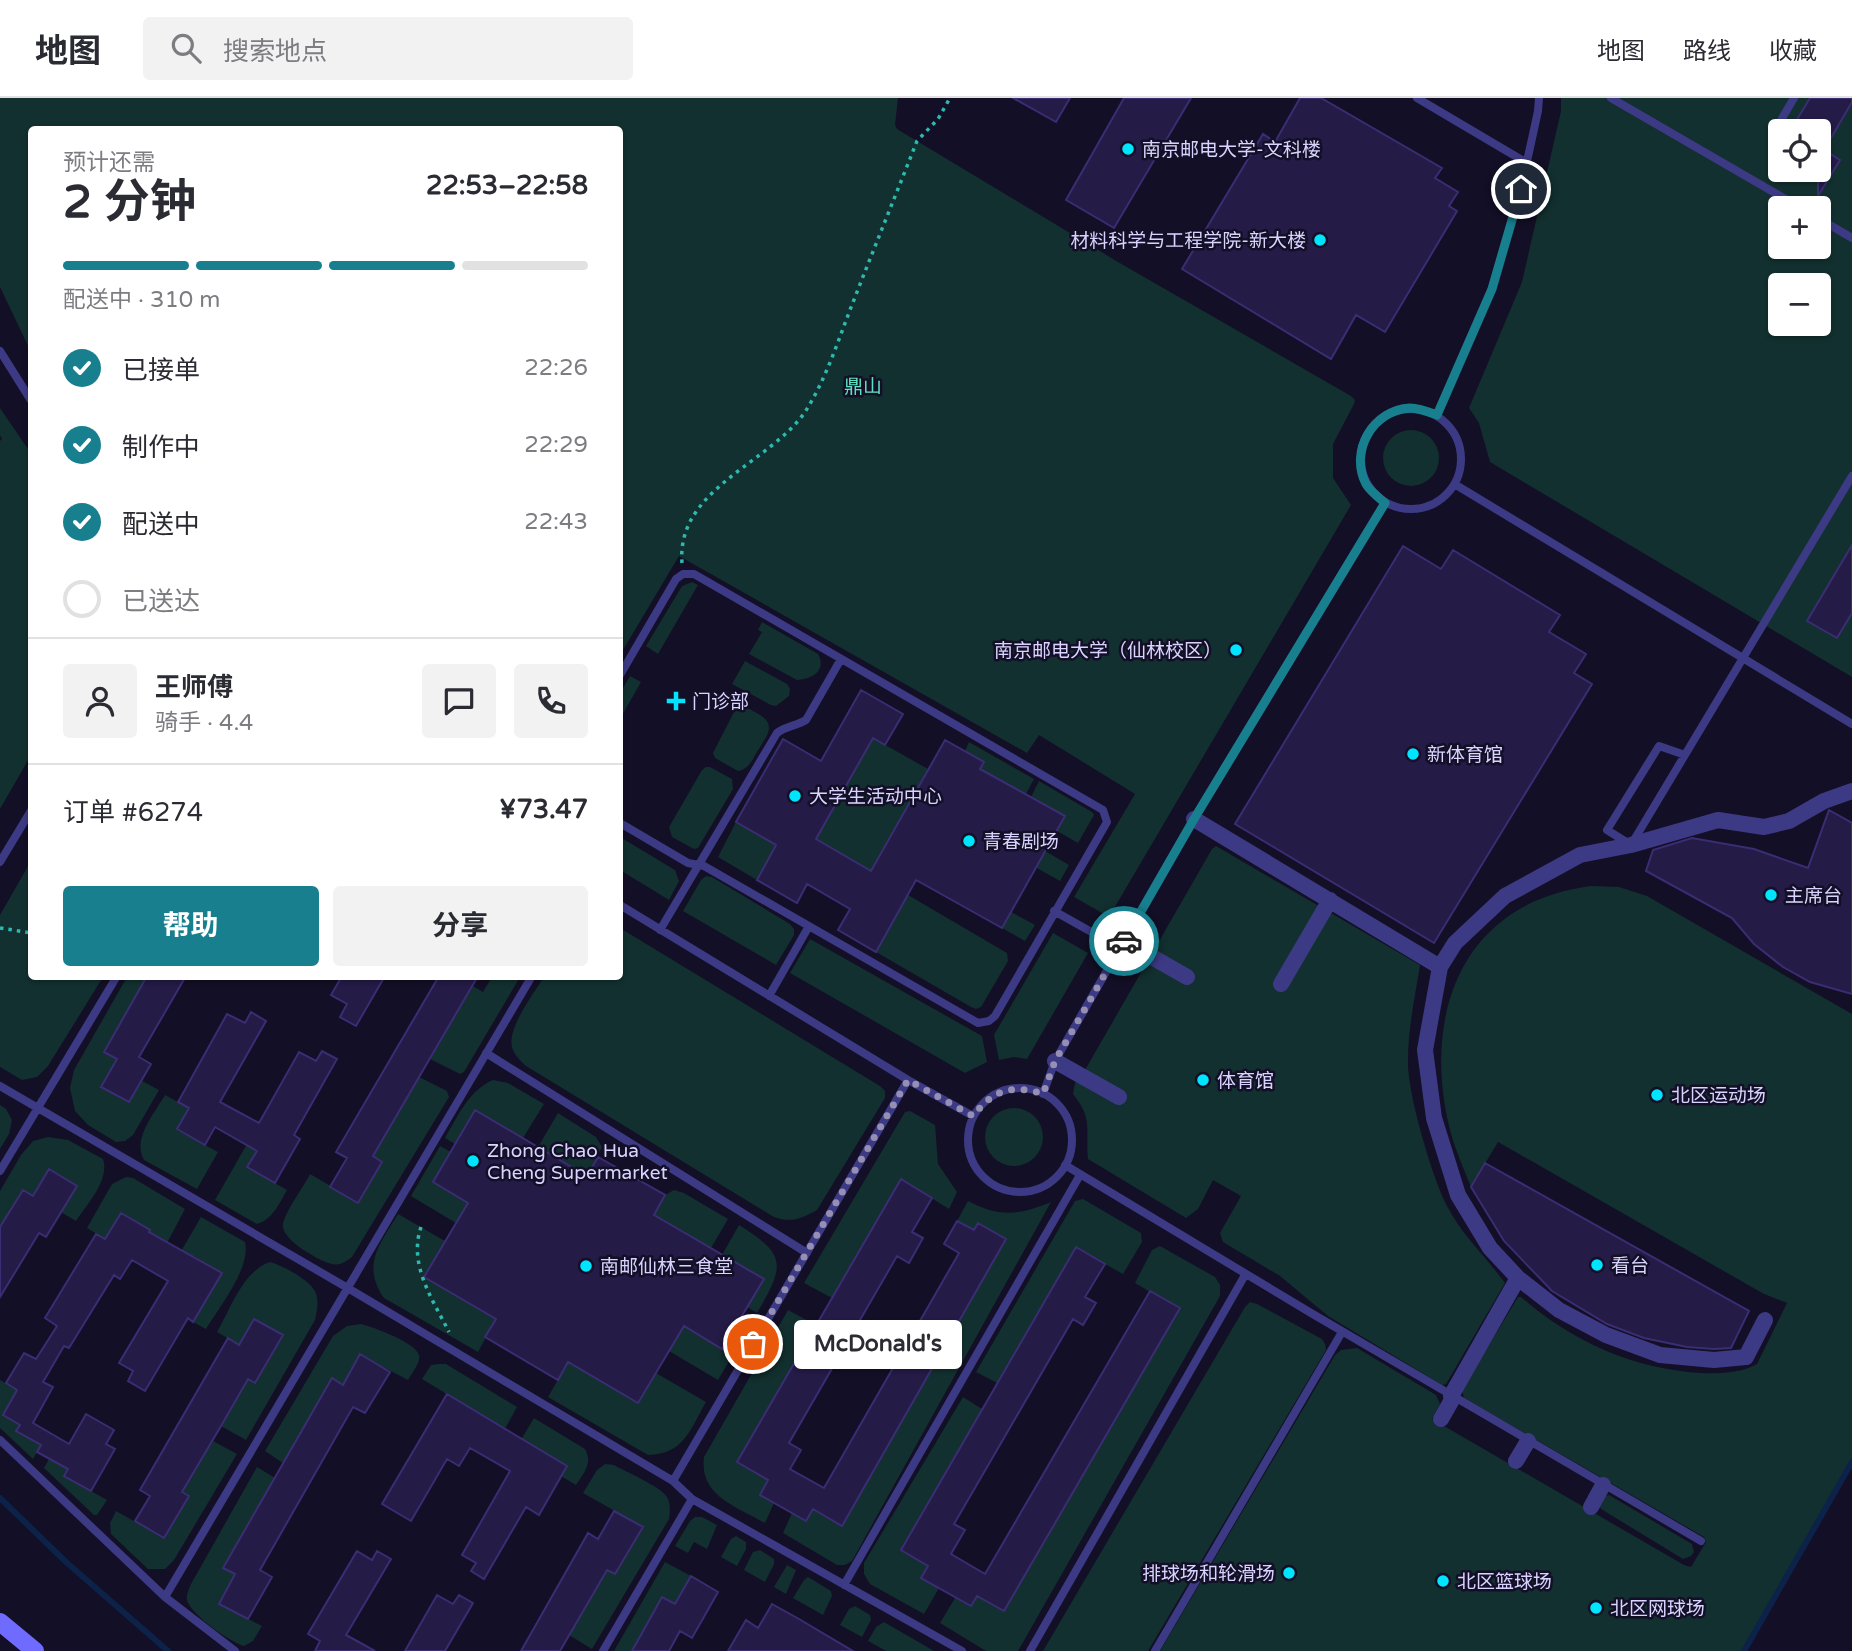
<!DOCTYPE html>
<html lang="zh">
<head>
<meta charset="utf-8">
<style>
  :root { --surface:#fff; --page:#f2f2f3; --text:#2b2b33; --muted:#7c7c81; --line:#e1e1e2; --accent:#187f8f }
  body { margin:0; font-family:"Varela Round","Noto Sans SC",sans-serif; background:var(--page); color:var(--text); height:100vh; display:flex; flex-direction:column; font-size:26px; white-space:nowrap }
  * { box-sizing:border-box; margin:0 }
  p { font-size:23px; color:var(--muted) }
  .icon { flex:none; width:38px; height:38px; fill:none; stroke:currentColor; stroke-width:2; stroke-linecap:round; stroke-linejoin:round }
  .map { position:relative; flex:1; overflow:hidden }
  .panel { position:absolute; left:28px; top:28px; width:595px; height:854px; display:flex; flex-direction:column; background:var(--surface); border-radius:7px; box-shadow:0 2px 5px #0004 }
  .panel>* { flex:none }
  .controls { position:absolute; left:1768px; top:21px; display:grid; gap:14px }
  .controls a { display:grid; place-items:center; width:63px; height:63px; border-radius:7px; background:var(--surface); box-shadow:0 2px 5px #0004; font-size:35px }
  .pin { position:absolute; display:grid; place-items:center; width:60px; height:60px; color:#fff; margin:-30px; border:4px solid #fff; border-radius:50%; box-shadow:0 2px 7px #0007 }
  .courier { position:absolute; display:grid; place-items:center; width:70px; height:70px; margin:-35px; border:5px solid #187f8f; border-radius:50%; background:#fff; color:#222; box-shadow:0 2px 9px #0007 }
  .bubble { position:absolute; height:49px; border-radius:7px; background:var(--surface); box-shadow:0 2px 5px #0004; font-size:23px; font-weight:700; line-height:49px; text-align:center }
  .headline em { font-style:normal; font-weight:700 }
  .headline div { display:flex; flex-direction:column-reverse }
  .headline { display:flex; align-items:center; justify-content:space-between; height:119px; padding:0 35px }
  h1 { font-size:46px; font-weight:700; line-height:52px }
  .bar { display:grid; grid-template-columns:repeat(4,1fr); gap:10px 7px; align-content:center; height:84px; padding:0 35px }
  .bar i { height:9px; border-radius:5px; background:var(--line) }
  .bar .selected { background:var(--accent) }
  .bar p { grid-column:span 4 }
  .line { display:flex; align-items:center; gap:18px; padding:0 35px; border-top:2px solid var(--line) }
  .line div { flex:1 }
  .round { display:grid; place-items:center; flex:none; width:74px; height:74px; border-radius:7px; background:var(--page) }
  ol { padding:0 35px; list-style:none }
  li { display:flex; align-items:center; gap:21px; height:77px }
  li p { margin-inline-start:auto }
  li .icon { padding:7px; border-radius:50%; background:var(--accent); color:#fff; stroke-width:4 }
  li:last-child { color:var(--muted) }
  li i { width:38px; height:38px; border:4px solid var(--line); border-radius:50% }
  .cta { display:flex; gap:14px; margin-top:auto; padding:14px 35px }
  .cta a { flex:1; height:80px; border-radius:7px; background:var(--accent); color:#fff; font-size:28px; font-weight:700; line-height:80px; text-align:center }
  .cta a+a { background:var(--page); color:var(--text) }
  header { display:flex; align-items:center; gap:42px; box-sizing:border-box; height:98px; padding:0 35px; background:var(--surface); border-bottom:2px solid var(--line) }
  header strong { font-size:33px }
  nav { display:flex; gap:38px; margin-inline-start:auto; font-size:24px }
  .search { width:490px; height:63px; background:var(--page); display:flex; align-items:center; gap:18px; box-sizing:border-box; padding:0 24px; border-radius:7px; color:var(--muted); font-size:26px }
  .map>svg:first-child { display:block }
  .green { fill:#12302f; fill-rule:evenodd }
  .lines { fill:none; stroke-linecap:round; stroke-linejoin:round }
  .stream { stroke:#0c2248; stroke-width:6 }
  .building { fill:#241b47; stroke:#3b2d73; stroke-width:2 }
  .path { stroke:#2fb8b0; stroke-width:3.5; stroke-dasharray:3.5 5; stroke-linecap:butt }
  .lane { stroke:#3d3a85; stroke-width:8 }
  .street { stroke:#3d3a85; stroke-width:16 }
  .secondary { stroke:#6f6bff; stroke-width:18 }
  .done { stroke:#948fb3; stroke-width:7; stroke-dasharray:0 12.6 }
  .route { stroke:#187f8f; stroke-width:9 }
  .poi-dot { fill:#00e5ff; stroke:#130f26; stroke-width:2.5 }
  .labels { text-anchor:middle; stroke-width:5; stroke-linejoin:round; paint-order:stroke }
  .poi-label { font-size:19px; fill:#d9d4ff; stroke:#130f26; text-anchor:start }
  .park-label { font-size:19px; fill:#5fe0c0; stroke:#130f26 }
</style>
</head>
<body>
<header>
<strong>地图</strong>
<div class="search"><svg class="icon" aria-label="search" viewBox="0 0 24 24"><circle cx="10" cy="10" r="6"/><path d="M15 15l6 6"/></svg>搜索地点</div>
<nav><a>地图</a><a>路线</a><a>收藏</a></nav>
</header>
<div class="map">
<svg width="1852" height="1553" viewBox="0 0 1852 1553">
  <rect width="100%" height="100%" fill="#130f26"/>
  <path class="green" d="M0,0H898L895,27L897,31L1118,164L1351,298L1355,302L1354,306L1333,346V380L1351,407L1109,819L1074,799L1135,696L1039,637L1027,655L679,458L620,557V32H32L31,254L0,189Z
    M1561,0H1852V579L1490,364L1479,325L1469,310L1522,184L1561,13ZM1780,33H1818V72H1780ZM1780,110H1818V149H1780ZM1780,187H1818V226H1780Z
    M0,310L32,357L31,657L0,711V343L2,341L0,337Z
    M1383 360a28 28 0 1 1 56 0a28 28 0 1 1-56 0Z
    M692,484L698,487L658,556L646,548L682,488Z
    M762,524L818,556C827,573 812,581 797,582L749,556L762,534L758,532Z
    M745,563L787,586L790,591L789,598L776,608L771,607L732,586Z
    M630,578L641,584L620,621V595Z
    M740,608C746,608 749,611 755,614C778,626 768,636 757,654C752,662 749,671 738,673L715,660L713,655L735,612Z
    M873,640L928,671L871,773L816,741Z
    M969,644L1034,681L1026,696L980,671L984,664L965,653Z
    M706,669H710L732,681L733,691L698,750L694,751L672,739L669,729L702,672Z
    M1039,683L1092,714L1094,717L1078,745L1057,733L1031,699Z
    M736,724L776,747L757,782L718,759Z
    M620,739L675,772L679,783L669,802L620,772Z
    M1216,748L1420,867C1415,899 1408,930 1408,963C1407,994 1432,1079 1447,1108C1462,1137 1486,1159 1505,1185L1446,1286L1442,1287L1328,1218L1280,1178L1223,1144L1220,1135L1241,1098L1213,1082L1198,1111L1186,1120L1088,1061C1085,1032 1094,1022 1073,996L1075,985L1085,972L1212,751Z
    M1045,753L1069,767L1060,783L1035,769Z
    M31,763L32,878L103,879L48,968L37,979L22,982L0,969V817Z
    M706,778L712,779L790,826L794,831V837L776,867L683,813L701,782Z
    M1591,788L1619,789L1647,798L1852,916V1364L1744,1553H1160L1335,1257L1341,1252L1357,1250L1436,1297L1440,1306L1432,1321L1684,1467L1691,1469L1706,1444L1704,1439L1464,1300L1462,1292L1518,1199H1521C1571,1243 1633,1271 1700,1275C1719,1276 1741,1275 1757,1266L1787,1205L1764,1196L1498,1044L1471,1089C1463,1069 1454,1049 1449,1028C1422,913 1464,804 1591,788Z
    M908,797L1007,855L1008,863L981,909L976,911L971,909L876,854Z
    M1011,814L1035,827L1025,843L1002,830Z
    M620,830L880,988L885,993V1000L817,1112C801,1121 791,1125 774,1119L526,968C520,962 514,957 512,949C507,930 534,895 544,879L620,878Z
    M1053,835L1088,855L1027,961L1014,959L999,962L994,937Z
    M810,841L982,938L987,964L965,975L790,875Z
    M127,879H147L104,953L117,961L102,989L129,1004L142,983L159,992L133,1037L125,1043L116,1044L88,1027L75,1013L70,990L74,972Z
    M492,879H520L464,974L460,976L430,961L473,888L483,894Z
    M419,979L447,993L449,999L352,1159C345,1164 340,1168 332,1166C319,1163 280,1141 283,1126C285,1114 304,1088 310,1076L358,1104L381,1064L373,1058Z
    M493,982L508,985L544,1006L523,1040L475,1013L455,1046L445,1040C458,1018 469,992 493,982Z
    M165,997L189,1010L177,1032L218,1054L197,1091L144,1062C132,1041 154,1016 165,997Z
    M0,1007L6,1011L12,1022L9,1036L0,1051Z
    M985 1039a29 29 0 1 1 58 0a29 29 0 1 1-58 0Z
    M910,1013L935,1027L938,1066L957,1094L949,1111L901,1081L832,1200L804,1185L905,1014Z
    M558,1015L596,1039L602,1049L587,1078L538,1049Z
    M48,1039L68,1042L103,1061C110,1082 87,1106 76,1123L23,1092L0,1129V1093L21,1057L33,1043Z
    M251,1039L261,1045L247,1069L287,1092C279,1106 273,1121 257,1126L215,1102Z
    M440,1048L451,1054L433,1084L468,1105L456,1125L411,1098Z
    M126,1079L133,1080L185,1111L167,1145L140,1148L150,1132L122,1115L105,1141L87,1130L112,1086Z
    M674,1092L684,1095L728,1121L711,1150L654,1117L665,1097Z
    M1083,1101L1141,1135L1142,1144L1123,1176L1076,1150L997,1285L976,1274L1075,1103Z
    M968,1103C1000,1120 1019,1117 1051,1104L852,1463L845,1467H837L783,1435L792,1415L813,1411L842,1427L1006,1141L979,1125L974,1132L957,1123Z
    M398,1116L445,1143L424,1179L496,1221L478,1254L384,1200C361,1167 380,1146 398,1116Z
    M201,1119L245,1144C251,1170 220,1208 206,1231L193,1224L222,1175L194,1158L184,1174L173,1167Z
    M739,1127C787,1157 785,1167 757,1215L747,1209L722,1157Z
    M1160,1148L1215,1179L1220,1187V1198L1018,1553H986L940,1525L955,1500L971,1508L977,1498L1004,1513L1179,1211L1135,1185L1152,1152Z
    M270,1164C280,1167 287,1171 296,1176C317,1190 321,1196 315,1222L246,1342L221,1328L248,1281L255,1285L282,1237L254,1221L239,1247L217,1234C231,1210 243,1173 270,1164Z
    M1250,1204L1257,1206L1322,1241L1325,1246L1326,1252L1148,1553H1043L1245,1209Z
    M788,1212L816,1227L737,1364L768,1382L760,1397L774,1405L765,1425C736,1408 699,1398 704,1359Z
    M740,1222L750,1228L718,1282L669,1253L684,1228L722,1250Z
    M361,1226C373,1229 415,1244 419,1257C421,1265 411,1276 408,1282L360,1257L343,1287L332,1281L283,1365L265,1353L333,1238L347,1228Z
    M568,1264L638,1305L656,1275L706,1304C690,1332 684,1356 648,1357L548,1299Z
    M439,1266H446L517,1309L497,1345L486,1320L422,1281L431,1267Z
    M0,1282L17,1292L3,1317L20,1327L17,1333L41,1347L33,1361L0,1330Z
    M963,1299L982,1311L901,1452L928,1468L922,1480L939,1490L924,1516L870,1486L864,1476V1465Z
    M534,1320L585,1351C593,1365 584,1375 576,1387L561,1378L567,1368L541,1353L513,1355Z
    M213,1343L237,1356L174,1462L165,1471H148L111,1436L110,1425L116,1413L164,1440L189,1399L182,1394Z
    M53,1354L71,1364L64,1378L107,1402L97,1417H94L44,1370Z
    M605,1366L614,1367C626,1374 660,1388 667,1399C671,1406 670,1414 669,1421L592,1551L569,1537L607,1472L615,1476L643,1429L583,1395L597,1372Z
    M257,1369L275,1380L224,1470L235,1476L219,1506L262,1528L253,1543L244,1548C230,1544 190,1516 187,1502C186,1497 189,1491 191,1486Z
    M1609,1397L1692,1446L1694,1454L1691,1458L1683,1461L1601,1411L1598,1404L1601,1399Z
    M695,1419H702L717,1427L707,1451L694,1444L688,1455L675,1448L690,1423Z
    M736,1438L746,1444V1451L737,1468L721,1459L731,1441Z
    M760,1452L774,1461V1466L765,1484L744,1472L753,1454Z
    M665,1464L691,1478L675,1506L662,1500L632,1553H614Z
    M787,1467L796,1472L786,1496L774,1489Z
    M808,1479L831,1493L832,1498L823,1517L793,1500L804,1482Z
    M855,1508L870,1517L871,1522L862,1539L840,1527L849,1511Z
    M884,1524L934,1553H886L868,1543L876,1529Z"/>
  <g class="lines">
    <path class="stream" d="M0,1400L66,1464L168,1553
      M1744,1553L1852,1364"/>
  </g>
  <path class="building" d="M1013,0H1070L1056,24Z
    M1124,0H1191L1114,130L1066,102Z
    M1300,0H1321L1442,70L1435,80L1458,94L1449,108L1457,113L1385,234L1356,217L1331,261L1182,171L1263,36L1275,44Z
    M1810,0H1852V4L1824,52L1840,62L1818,98V33H1790Z
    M1852,447V515L1837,540L1807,523Z
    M1403,448L1441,471L1453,452L1560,517L1549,534L1586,556L1574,575L1592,586L1434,845L1235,726Z
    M861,592L903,616L885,647L873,640L816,741L871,773L945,642L984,664L980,671L1065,718L1002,830L916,782L876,854L838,832L850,811L807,786L797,805L757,782L776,747L736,724L783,641L821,663Z
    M1829,712L1852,725V896L1810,884L1783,869L1754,846L1732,820L1646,773L1653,752L1692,740L1754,751L1808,770Z
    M147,878H186L139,959L151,966L129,1004L101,989L117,961L104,954Z
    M342,878H385L356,928L340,919L347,906L331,897Z
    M439,878H478L373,1058L382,1064L358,1105L330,1089L347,1060L336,1054Z
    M251,914L266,923L220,1004L259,1025L299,954L316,963L322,953L337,961L294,1037L300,1041L275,1085L247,1069L257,1053L215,1029L205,1047L177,1031L189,1010L178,1004L227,916L245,925Z
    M475,1012L587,1078L598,1059L665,1097L654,1117L764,1181L722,1251L684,1228L638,1305L568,1264L558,1282L485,1239L496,1221L424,1179L468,1105L433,1084Z
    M1485,1065L1749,1213L1731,1250L1714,1251L1687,1249L1644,1240L1607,1226L1552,1193L1504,1143L1471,1089Z
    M49,1071L77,1088L46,1139L39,1135L0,1199V1129L23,1092L33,1098Z
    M901,1081L932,1100L912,1134L923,1140L909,1165L897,1158L789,1345L801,1352L790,1371L824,1390L959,1155L944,1146L957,1123L974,1132L978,1125L1006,1141L842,1428L813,1411L806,1423L760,1397L768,1382L737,1364Z
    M121,1115L150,1132L149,1134L222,1175L193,1224L188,1220L145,1293L128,1283L133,1273L119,1265L168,1183L132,1162L120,1181L114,1177L69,1250L64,1248L43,1284L53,1289L33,1325L69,1346L86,1316L114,1332L106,1346L115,1351L91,1393L64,1378L68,1371L37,1354L41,1347L16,1333L20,1327L3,1317L17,1292L6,1285L24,1255L36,1261L57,1228L45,1220L96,1136L105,1141Z
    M1076,1149L1105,1166L1085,1199L1096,1205L1083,1227L1073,1221L954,1426L965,1432L951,1456L985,1476L1150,1193L1180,1210L1004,1513L977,1498L971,1508L921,1480L928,1468L901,1452Z
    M254,1221L283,1237L255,1285L248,1281L221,1328L182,1394L189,1398L164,1440L135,1423L150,1398L140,1392L228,1240L239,1247Z
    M360,1256L390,1274L365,1315L353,1309L260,1472L272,1479L248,1521L219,1506L235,1476L223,1470L332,1280L343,1287Z
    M447,1296L567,1368L539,1417L526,1409L484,1481L471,1473L476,1465L462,1457L510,1373L470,1350L459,1368L447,1361L411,1423L382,1406Z
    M614,1413L643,1429L615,1476L607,1472L560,1553H521L588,1435L598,1441Z
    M357,1453L372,1462L377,1453L391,1461L346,1537L375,1553H315L320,1543L308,1536Z
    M691,1478L718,1494L692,1540L680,1533L669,1553H632L662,1499L675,1506Z
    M437,1497L453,1506L459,1497L473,1505L445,1553H405Z
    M772,1506L799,1521L853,1553H728L746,1522L758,1530Z"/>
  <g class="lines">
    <path class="path" d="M682,465C676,391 769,366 805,314C825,283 837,246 850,212C872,155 895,99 917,43L938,21L950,0
      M0,830L32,835
      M421,1129C408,1167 433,1202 449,1234"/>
    <path class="lane" d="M1417,0L1527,65
      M1611,0L1801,110
      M1774,34L1794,0
      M1818,120L1852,140
      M0,253L32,304
      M1361 361a50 50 0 1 1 100 0a50 50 0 1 1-100 0Z
      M1437,317L1492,191L1521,91L1538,13L1539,0
      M1456,387L1852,626
      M620,577L676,481L683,476H694L1103,712L1107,724L995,918L989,923L978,925L704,768L688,765L620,725
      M1685,657L1659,648L1607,732L1631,747C1705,624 1779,501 1852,378
      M0,764L32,711
      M620,807L908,982L973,1018
      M1054,813L1120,850
      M660,832L777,635C786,628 796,628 806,622L841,561
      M769,898L809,828
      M486,955L807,1155
      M0,988L346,1189L673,1383L692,1401L962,1553
      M968 1042a52 52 0 1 1 104 0a52 52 0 1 1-104 0Z
      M1043,996L1055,963L1194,721L1385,405
      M1065,1067L1311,1215L1701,1443
      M0,1073L117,878
      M0,1342L165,1499L235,1553
      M673,1383L908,982
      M844,1487L1080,1077
      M165,1499L532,878
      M603,1553L692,1401
      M1030,1553L1245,1177
      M1155,1553L1342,1234"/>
    <path class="street" d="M1194,721L1440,869L1425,952L1434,1020L1458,1097L1490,1150L1518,1180L1451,1298
      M1124,843L1187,879
      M1440,869L1455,845L1505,798L1580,757L1631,747L1718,722L1764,729L1789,723L1824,703L1852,693
      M1281,886L1330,802
      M1055,963L1119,999
      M1518,1180L1559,1212L1606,1237L1660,1257L1714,1262L1746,1259L1765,1222
      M1441,1321L1453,1300
      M1516,1363L1528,1343
      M1591,1409L1603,1387"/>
    <path class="secondary" d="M0,1524L35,1553"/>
  </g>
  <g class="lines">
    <path class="done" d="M753,1246L908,982L973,1018C993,992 1011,986 1043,996L1055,963L1124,843"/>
    <path class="route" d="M1124,843L1194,721L1385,405C1379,400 1370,393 1366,386C1349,353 1373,312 1410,310C1418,310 1429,314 1437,317L1492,191L1521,91"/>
  </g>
  <g class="poi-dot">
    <circle cx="1128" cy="51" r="7"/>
    <circle cx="1320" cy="142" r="7"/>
    <circle cx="1236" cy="552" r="7"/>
    <path d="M672.5 592.5h7v7h7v7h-7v7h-7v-7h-7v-7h7z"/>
    <circle cx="1413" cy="656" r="7"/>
    <circle cx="795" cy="698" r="7"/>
    <circle cx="969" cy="743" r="7"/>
    <circle cx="1771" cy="797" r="7"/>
    <circle cx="1203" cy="982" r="7"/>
    <circle cx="1657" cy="997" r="7"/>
    <circle cx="473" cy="1063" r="7"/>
    <circle cx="1597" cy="1167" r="7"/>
    <circle cx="586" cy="1168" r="7"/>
    <circle cx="1289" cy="1475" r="7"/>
    <circle cx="1443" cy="1483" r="7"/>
    <circle cx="1596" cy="1510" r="7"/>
  </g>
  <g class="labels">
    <g class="poi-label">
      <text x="1142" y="58">南京邮电大学-文科楼</text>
      <text x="1306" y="149" text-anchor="end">材料科学与工程学院-新大楼</text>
      <text x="1222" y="559" text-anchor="end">南京邮电大学（仙林校区）</text>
      <text x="692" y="610">门诊部</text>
      <text x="1427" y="663">新体育馆</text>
      <text x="809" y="705">大学生活动中心</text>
      <text x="983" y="750">青春剧场</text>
      <text x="1785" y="804">主席台</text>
      <text x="1217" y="989">体育馆</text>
      <text x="1671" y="1004">北区运动场</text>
      <text x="487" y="1059">Zhong Chao Hua<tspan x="487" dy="22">Cheng Supermarket</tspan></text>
      <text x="1611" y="1174">看台</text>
      <text x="600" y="1175">南邮仙林三食堂</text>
      <text x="1275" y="1482" text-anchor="end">排球场和轮滑场</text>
      <text x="1457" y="1490">北区篮球场</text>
      <text x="1610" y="1517">北区网球场</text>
    </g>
    <g class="park-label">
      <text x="863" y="295">鼎山</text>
    </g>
  </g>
</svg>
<div class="controls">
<a><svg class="icon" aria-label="locate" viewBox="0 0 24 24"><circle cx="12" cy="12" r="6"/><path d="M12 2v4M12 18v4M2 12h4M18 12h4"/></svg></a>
<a>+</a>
<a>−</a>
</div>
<div class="pin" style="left:753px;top:1246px;background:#ea580c"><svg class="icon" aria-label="bag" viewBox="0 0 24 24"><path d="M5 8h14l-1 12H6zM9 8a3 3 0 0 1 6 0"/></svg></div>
<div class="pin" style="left:1521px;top:91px;background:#1f2937"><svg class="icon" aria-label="home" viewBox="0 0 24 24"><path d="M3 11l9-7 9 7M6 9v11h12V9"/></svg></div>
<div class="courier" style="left:1124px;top:843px"><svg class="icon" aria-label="car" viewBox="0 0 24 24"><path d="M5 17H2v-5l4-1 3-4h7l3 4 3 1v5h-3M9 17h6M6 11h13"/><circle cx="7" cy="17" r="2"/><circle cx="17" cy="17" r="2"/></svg></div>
<div class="bubble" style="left:794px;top:1222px;width:168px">McDonald's</div>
<section class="panel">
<div class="headline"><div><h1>2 分钟</h1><p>预计还需</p></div><em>22:53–22:58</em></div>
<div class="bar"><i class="selected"></i><i class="selected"></i><i class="selected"></i><i></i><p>配送中 · 310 m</p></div>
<ol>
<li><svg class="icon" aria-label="check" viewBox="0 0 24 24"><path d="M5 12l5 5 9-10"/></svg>已接单<p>22:26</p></li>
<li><svg class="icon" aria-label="check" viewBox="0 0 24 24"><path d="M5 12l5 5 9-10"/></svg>制作中<p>22:29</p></li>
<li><svg class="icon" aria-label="check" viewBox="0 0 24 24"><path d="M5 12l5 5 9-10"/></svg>配送中<p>22:43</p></li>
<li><i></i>已送达</li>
</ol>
<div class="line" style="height:126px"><a class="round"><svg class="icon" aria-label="person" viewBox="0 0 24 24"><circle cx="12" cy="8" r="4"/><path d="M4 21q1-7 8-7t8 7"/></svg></a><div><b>王师傅</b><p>骑手 · 4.4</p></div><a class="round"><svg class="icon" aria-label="chat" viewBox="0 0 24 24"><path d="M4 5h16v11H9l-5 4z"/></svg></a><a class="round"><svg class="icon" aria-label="phone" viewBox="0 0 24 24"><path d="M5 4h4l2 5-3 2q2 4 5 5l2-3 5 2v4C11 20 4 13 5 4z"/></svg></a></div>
<div class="line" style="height:91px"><div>订单 #6274</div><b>¥73.47</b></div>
<div class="cta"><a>帮助</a><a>分享</a></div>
</section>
</div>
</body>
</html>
